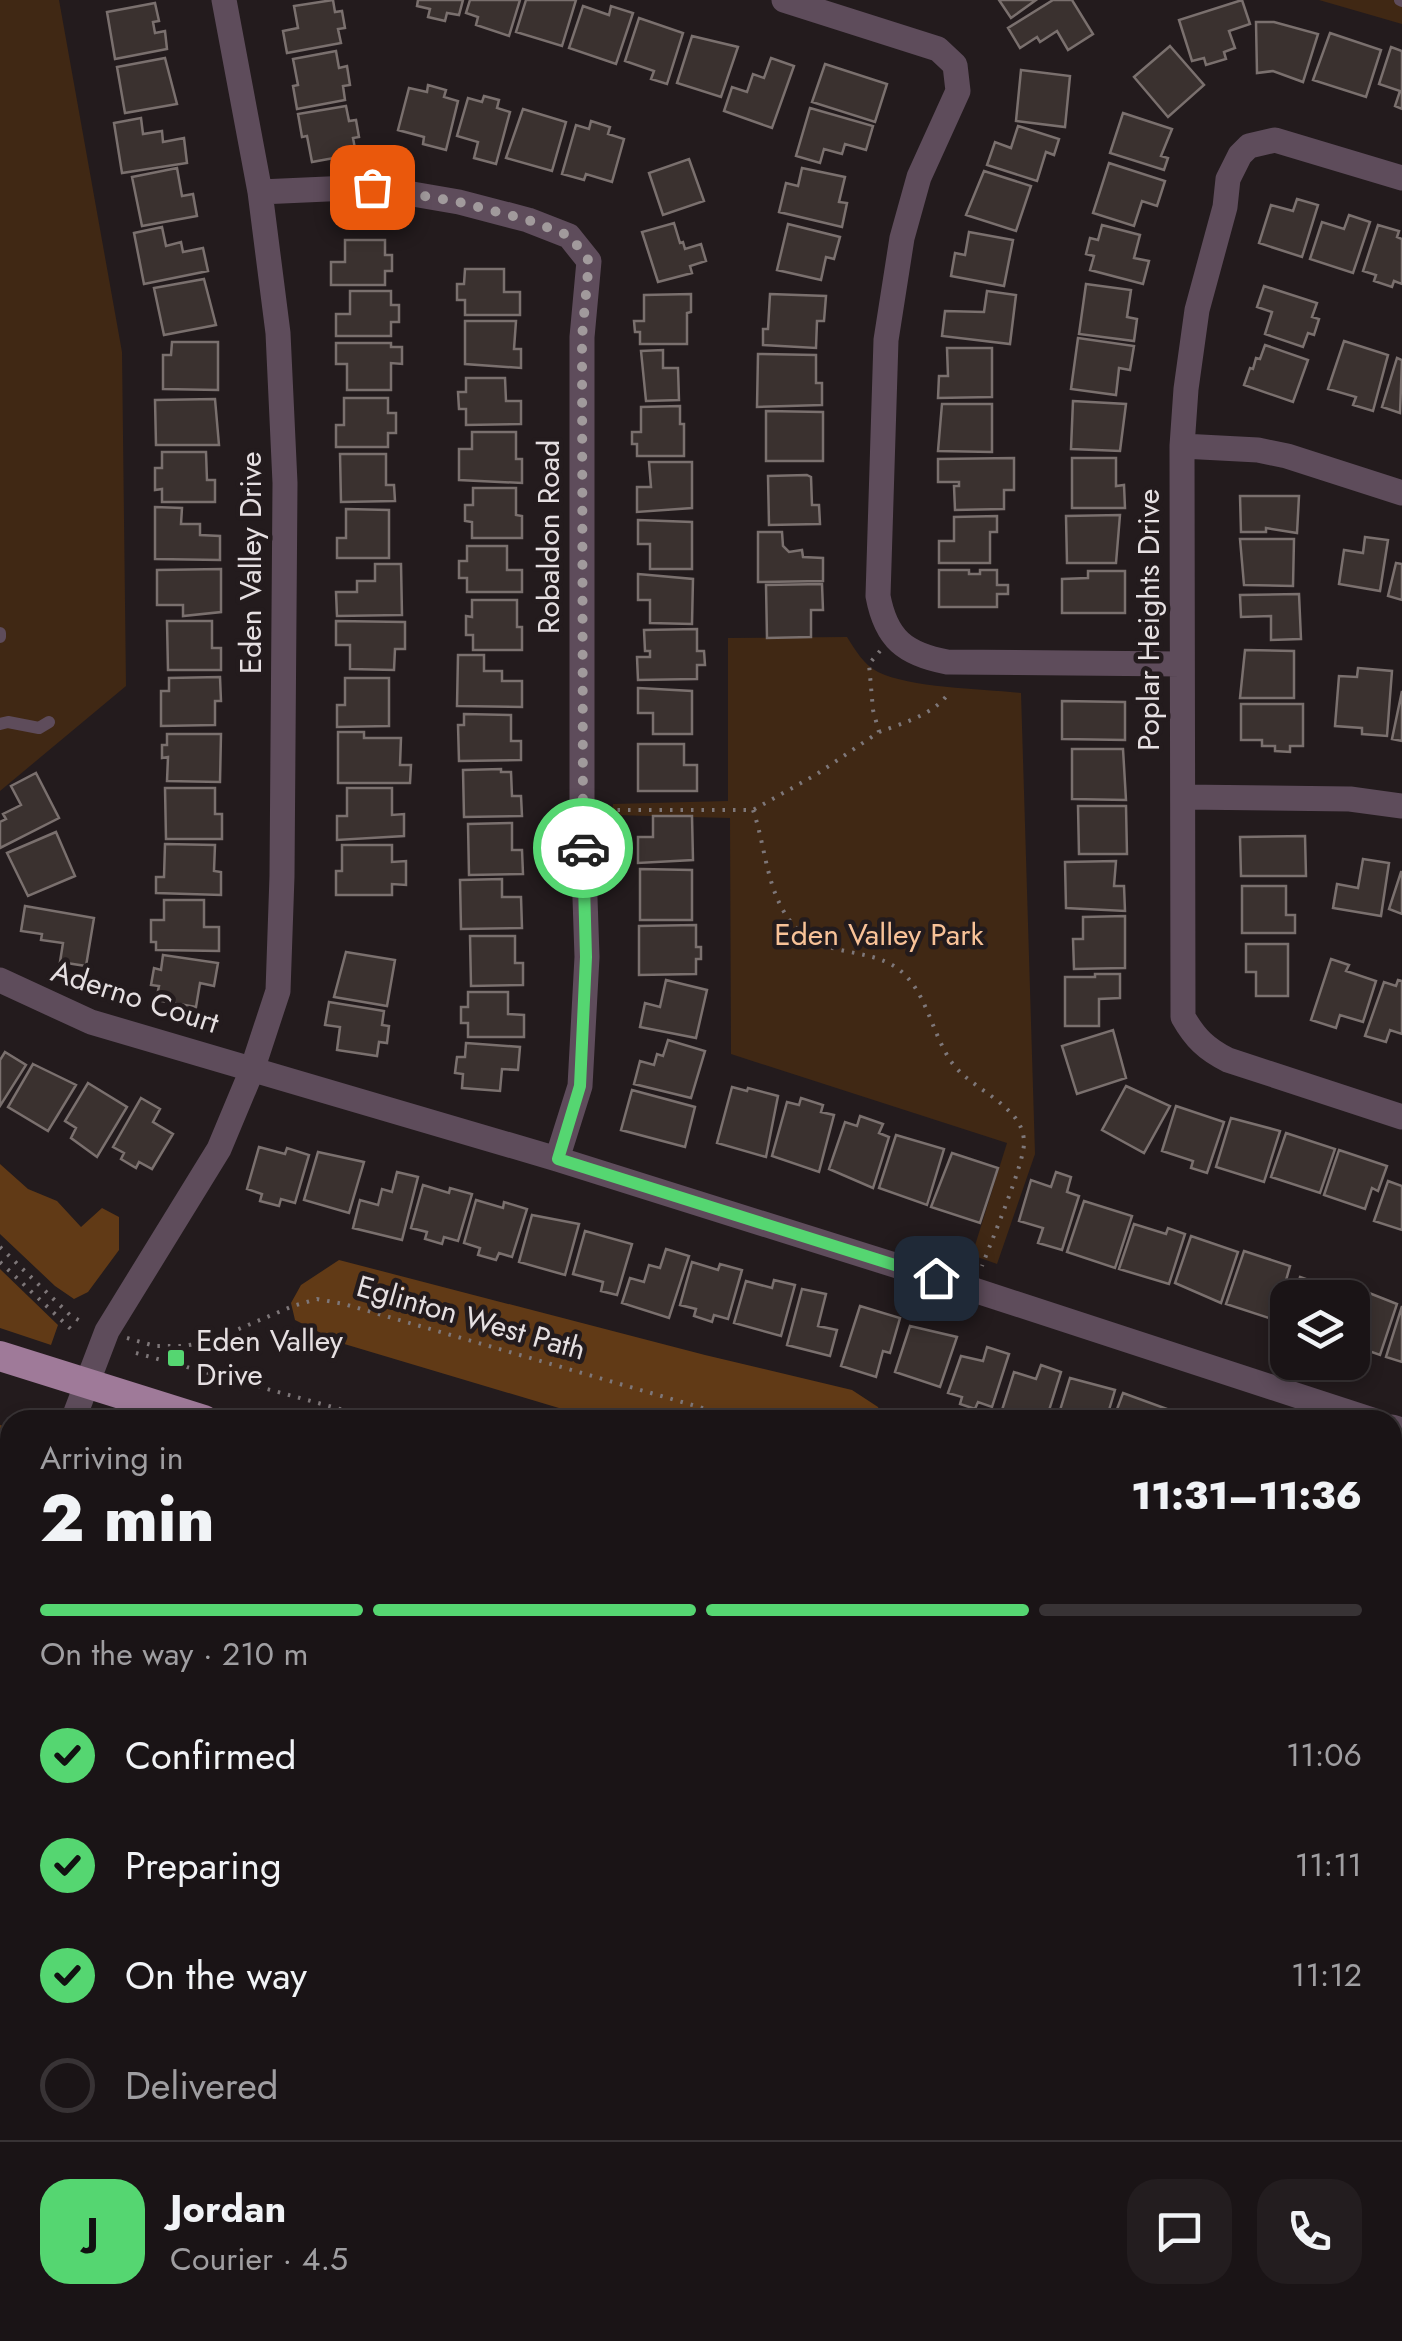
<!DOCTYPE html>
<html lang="en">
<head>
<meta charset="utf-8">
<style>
  :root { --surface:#1a1416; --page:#231d1f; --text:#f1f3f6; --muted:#9f9ea1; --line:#383335; --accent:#55d671 }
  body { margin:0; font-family:Jost,sans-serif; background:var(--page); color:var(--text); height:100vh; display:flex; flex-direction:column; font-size:38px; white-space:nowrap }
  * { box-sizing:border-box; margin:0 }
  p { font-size:32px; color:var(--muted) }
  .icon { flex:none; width:55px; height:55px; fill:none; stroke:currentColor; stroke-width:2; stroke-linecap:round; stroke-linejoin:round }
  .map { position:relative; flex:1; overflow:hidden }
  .drawer { position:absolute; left:0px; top:1410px; width:1402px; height:932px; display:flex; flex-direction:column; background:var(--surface); border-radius:30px 30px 0 0; box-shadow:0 5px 15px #0003,0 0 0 2px var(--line) }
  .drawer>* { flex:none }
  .buttons { position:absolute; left:1270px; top:1280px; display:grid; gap:20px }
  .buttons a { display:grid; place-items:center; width:100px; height:100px; border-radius:20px; background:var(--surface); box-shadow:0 5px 15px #0003,0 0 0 2px var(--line); font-size:50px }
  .pin { position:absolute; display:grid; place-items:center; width:85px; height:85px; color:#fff; margin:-42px; border-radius:20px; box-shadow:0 5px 15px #0006 }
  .courier { position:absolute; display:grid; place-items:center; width:100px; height:100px; margin:-50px; border:8px solid #55d671; border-radius:50%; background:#fff; color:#222; box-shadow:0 2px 12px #0007 }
  .overview em { font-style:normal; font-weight:800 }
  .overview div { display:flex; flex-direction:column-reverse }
  .overview { display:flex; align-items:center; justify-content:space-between; height:170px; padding:0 40px }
  h1 { font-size:65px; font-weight:800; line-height:75px }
  .bar { display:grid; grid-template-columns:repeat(4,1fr); gap:15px 10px; align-content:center; height:120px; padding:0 40px }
  .bar i { height:12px; border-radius:8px; background:var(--line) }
  .bar .current { background:var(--accent) }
  .bar p { grid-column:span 4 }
  .line { display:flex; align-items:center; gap:25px; padding:0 40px; border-top:2px solid var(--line) }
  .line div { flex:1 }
  .round { display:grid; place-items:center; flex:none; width:105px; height:105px; border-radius:30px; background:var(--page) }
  ol { padding:0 40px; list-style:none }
  li { display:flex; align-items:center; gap:30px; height:110px }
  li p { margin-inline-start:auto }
  li .icon { padding:10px; border-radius:50%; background:var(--accent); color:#111; stroke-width:4 }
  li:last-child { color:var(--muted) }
  li i { width:55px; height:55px; border:5px solid var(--line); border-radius:50% }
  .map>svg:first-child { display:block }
  .green { fill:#402814 }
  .forest { fill:#613a16 }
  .building { fill:#3a312f; stroke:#7a706e; stroke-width:2.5 }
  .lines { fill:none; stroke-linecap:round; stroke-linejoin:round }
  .path { stroke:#7e7779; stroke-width:4; stroke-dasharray:2.5 8; stroke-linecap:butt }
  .lane { stroke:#5e4c5b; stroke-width:12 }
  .street { stroke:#5e4c5b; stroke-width:25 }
  .secondary { stroke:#83667e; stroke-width:30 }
  .primary { stroke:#9f7a99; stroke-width:30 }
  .done { stroke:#a19a9c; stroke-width:10; stroke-dasharray:0 18 }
  .route { stroke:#55d671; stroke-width:12 }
  .poi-dot { fill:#55d671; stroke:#231b1d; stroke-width:4 }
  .labels { text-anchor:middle; stroke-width:9; stroke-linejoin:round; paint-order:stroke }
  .street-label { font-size:30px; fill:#e5dfe1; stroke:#231b1d }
  .park-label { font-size:30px; fill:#f8c298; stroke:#231b1d }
  .poi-label { font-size:30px; fill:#e5dfe1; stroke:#231b1d; text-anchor:start }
</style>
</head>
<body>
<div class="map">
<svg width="1402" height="2341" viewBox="0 0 1402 2341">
  <rect width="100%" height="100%" fill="#231b1d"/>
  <path class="green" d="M0,0H59L122,352L126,686L0,791Z
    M1319,0H1402V24Z
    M847,637C856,651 863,664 878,672C910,688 984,689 1021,693L1035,1154L997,1264L972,1255L1007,1143L731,1054L730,818L612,815L613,804L728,801V638Z"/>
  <path class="forest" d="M0,1164L28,1189L57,1201L81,1227L102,1208L119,1217V1250L88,1292L74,1299L55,1286L0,1234Z
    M339,1260L705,1355L852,1390L878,1407L884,1420H599L341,1343L295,1320L291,1303L301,1285Z
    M0,1269L58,1325L51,1345L0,1328Z
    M0,1425L10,1428V1489L0,1522Z
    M1393,1590L1402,1593V1689L1393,1683Z"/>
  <path class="building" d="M333,0L335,12L342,11L345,28L338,29L341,43L287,53L283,31L298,28L294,6Z
    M418,0H463L459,15L447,13L445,21L428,17L430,9L417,6Z
    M470,0H520L509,36L476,25L478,17L466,13Z
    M526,0H576L562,46L516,32Z
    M999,0H1036L1011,18Z
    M1053,0H1072L1093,34L1068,50L1057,31L1040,42L1037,37L1020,48L1008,28Z
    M1242,0L1250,24L1229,31L1235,48L1224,52L1226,59L1206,65L1204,58L1192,61L1179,20Z
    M155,3L159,21L153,22L155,33L165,31L167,49L115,59L107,12Z
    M583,6L609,15L611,6L633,13L616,64L569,48Z
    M639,18L683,33L667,84L651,79L654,71L625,61Z
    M1256,22H1274L1318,34L1303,82L1273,71L1257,73Z
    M1330,33L1381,50L1366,97L1313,80Z
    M692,36L738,47L721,97L677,83Z
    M1170,46L1204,85L1168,117L1134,77Z
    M1391,47L1402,51V109L1395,106L1400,91L1379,84Z
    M336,51L339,68L347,66L350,85L343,86L345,100L297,109L293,86L298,85L293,59Z
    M165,58L177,104L125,113L117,67Z
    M771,58L794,66L772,128L724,111L732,87L747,92L753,74L764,78Z
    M825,64L887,84L875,122L812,102Z
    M1021,70L1070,76L1065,127L1016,121Z
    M428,85L446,90L444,97L458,101L446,150L423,144L424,137L398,130L409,88L427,92Z
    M484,96L499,100L497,108L510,112L496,164L474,158L478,142L457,136L468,98L482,102Z
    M346,106L349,121L356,120L359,137L353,138L356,154L312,162L307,136L302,137L298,114Z
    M810,108L873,126L866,150L845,144L842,154L824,149L820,163L796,156Z
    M523,109L566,122L552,171L506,158Z
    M1123,113L1172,129L1161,156L1168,158L1164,170L1110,153Z
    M141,118L143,134L162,131L163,142L184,138L187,163L122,173L114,123Z
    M591,121L610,127L608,134L624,139L612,182L586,174L584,180L562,174L576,125L589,129Z
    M1018,126L1059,139L1054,155L1046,152L1037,181L987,165L995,142L1011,148Z
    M689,159L704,201L663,215L649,173Z
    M1109,163L1165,181L1157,206L1142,201L1134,226L1093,213Z
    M177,168L182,196L193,194L197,216L142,226L132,177Z
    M802,168L845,177L839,202L847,203L842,227L779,212L786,183L798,186Z
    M984,171L1031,186L1016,231L966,215Z
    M1297,199L1318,205L1302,257L1259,243L1271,205L1293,211Z
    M1349,215L1370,222L1353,273L1310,259L1322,222L1344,229Z
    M674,223L680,243L683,242L685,249L701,244L706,261L690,266L692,273L658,282L642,232Z
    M788,224L840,237L834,259L826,257L821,280L777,270Z
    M1102,225L1140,235L1134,258L1149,261L1143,284L1090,270L1094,256L1086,254L1090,238L1098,240Z
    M1378,225L1399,231L1397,237L1402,239V284L1394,281L1392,287L1374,281L1376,275L1363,271Z
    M162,227L166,246L181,242L183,252L203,248L208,271L144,284L134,233Z
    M969,232L1013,240L1004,286L951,276L955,253L965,255Z
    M345,240H385V255H392V271H385V285H331V262H345Z
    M465,269H504V292H520V315H465V300H457V284H464Z
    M204,279L216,325L164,335L154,288Z
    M1086,284L1131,290L1127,317L1137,319L1134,341L1079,334Z
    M1264,286L1317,303L1312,317L1319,319L1314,335L1308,333L1303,347L1265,334L1272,312L1257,307Z
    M350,291H391V305H399V322H391V336H336V314H350Z
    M987,291L1016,295L1010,344L942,336L945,311L984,312Z
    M691,294V312L687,313V344H640V332H635L634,321H644V295Z
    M770,294L826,296L824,321H817L816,348L763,345V329H768Z
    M465,321H516L514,349H521V368L465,364Z
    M1078,338L1134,346L1130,370L1119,368L1116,395L1071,389Z
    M1344,341L1388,355L1373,411L1353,405L1356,397L1328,389Z
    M172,342H218V390L163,389V355H171Z
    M336,343H391V347H402V364L391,363V390H347V364H336Z
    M1265,345L1308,360L1293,402L1244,385L1250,368L1253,369L1256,358L1260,359Z
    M947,348H992V397L938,398L939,376H948Z
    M663,350V368H678L679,400L646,401L641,351Z
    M758,354L816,355V383H822V405L757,407Z
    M1397,358L1402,360L1400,413L1382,407Z
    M466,378H505L506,401H521V424L466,425V409H459L458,392H466Z
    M344,398H388V413H396V433H388V447H336V425H344Z
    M215,399L219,445H156L155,400Z
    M1073,401L1126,404L1120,451L1071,449Z
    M942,404H992V452L938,451Z
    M680,406V424H684V456H637V444H632V432H641V407Z
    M766,411L823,412V461H766Z
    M472,432H516V459H522V483L459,480V449H472Z
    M162,452H206L207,480H215V502H162V489L155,490V468H162Z
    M340,454H386V485H394L395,501L341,502Z
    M1014,458V490H1004V509L955,510L954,486H959V482H938V459Z
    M1072,458H1116V486L1124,485L1125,508H1072Z
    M649,462H692V508L637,512V487H651Z
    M807,475L811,477L812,505H819L820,524L769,525L768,476Z
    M473,488H516V515L522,516V538H472V522L465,521V505H473Z
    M1240,496H1299L1297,533L1266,528V532H1241Z
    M155,507L182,508L181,524H200V535L220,536V560L155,559Z
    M346,509L389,510V558H337V538H346Z
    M1120,515L1116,563H1067L1066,516Z
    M997,516V532H990V563H939V541H954V517Z
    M638,520L692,522V569H650V544H638Z
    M758,532H782L783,546L789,552L802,550L803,557L823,558V581L758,582Z
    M1365,537L1388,540L1380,591L1339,584L1344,550L1363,553Z
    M1240,539H1294L1293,586L1244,585Z
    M467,546H507V570H522V592H467V578H459V561H467Z
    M1396,563L1402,564V600L1388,596Z
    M375,564H401L402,615L337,616L336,592H357V581H375Z
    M221,569V612L183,616V605H157V570Z
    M939,570H969V574H980V570H997V585H1008V594H997V607H939Z
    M1088,571H1125V613H1062V579L1088,578Z
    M638,574L693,579L692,624L650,623V600H638Z
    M822,584L823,610H811V637L767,638L766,585Z
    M1299,594L1301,639L1271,640V616L1241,617L1240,595Z
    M472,600H517V627H522V650H473V635H466V616L472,617Z
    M167,621H212V648H221V670H168Z
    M336,621L405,622V649H395L394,670L350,669V645H336Z
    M697,629V651H704L705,665H697V679L638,680L637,657H650V651H645L644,630Z
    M1245,650L1294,651V698H1240Z
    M458,655H484V671H502V681H522V707L457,706Z
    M1358,668L1392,671L1387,736L1362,734V728L1335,726L1339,676L1357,677Z
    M220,677L221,701H215V725L161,726V691H169V678Z
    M345,678H389V726L337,727V705H345Z
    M638,688L692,691V734H653V713H638Z
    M1402,691V741L1392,739Z
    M1062,701L1125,702V740L1062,739Z
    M1241,704H1303V746H1290V752L1275,751V746H1262V740H1241Z
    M464,714L511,715V741H521V760L459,761L458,725H464Z
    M338,732H364V738H401L400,765H411L410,783H338Z
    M167,734H221L220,782L167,781L168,757L162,758V745H167Z
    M638,744H684V765H697V791H638Z
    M1072,749H1123L1126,800L1072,799Z
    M501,769V772H511L512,796H521L522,816L464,817L463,770Z
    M36,773L59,818L0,848V822L6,819L3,814L21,805L11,786Z
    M165,788H215V814H222V839H166Z
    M347,788H392V815L404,814V836L337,840V816H347Z
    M1078,806H1126L1127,854H1079Z
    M653,816H692L693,860L638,863V837H653Z
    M512,823V850H522L523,874L469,875L468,824Z
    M56,832L75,876L28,896L7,853Z
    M1305,836L1306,876H1241L1240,837Z
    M165,844L215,845L214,871L221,872V895L156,893V877H164Z
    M342,845H392V862L406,861V885L392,884V895H336V871H342Z
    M1363,859L1389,863L1381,916L1333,908L1337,884L1358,888Z
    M1116,861L1114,886H1124L1125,911L1066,908L1065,862Z
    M640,869L692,870V920H640Z
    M1401,872H1402V914L1389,909Z
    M502,879V897H521L522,928L461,929L460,880Z
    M1242,886H1286V915H1295V933H1242Z
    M164,900H204V927H219V951L156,950V942H151V920H164Z
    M25,906L94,918L86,966L60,962L63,943L41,940L42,934L21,931Z
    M1125,916V968L1074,969L1073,939H1083V917Z
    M696,925V947H701V959H696V974L639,975V926Z
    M470,936H515V963H523V985L471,986Z
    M1246,944H1288V996H1256V972H1246Z
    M346,952L395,960L387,1006L334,997Z
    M163,955L218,963L214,986L200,983L196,1007L156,1000L159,986L151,985L154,968L161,970Z
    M1331,959L1349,965L1346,971L1376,981L1363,1022L1340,1015L1336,1028L1311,1020Z
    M1095,974H1120V998L1099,999V1026H1065V977H1095Z
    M666,980L707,990L696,1038L640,1027L645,1003L660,1007Z
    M1398,980L1402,981V1034L1390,1030L1386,1042L1365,1036L1384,982L1396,986Z
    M468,992H508V1014L524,1015V1037H468V1023H461V1007H468Z
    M329,1002L384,1011L382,1025L389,1026L387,1043L379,1042L377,1056L337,1050L340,1027L325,1025Z
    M1113,1030L1126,1078L1077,1094L1062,1046Z
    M668,1040L705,1051L691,1098L634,1084L640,1061L654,1065L657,1054L663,1056Z
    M466,1043L520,1047L518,1070L502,1069L500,1091L462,1088L463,1074L455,1073L457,1057H465Z
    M5,1052L26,1065L0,1106V1060Z
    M33,1064L76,1085L48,1131L8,1107Z
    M88,1083L127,1107L97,1157L71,1138L76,1128L65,1121Z
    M1126,1086L1170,1106L1144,1153L1102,1130Z
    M732,1087L747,1091L748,1088L778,1096L766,1157L717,1143Z
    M632,1090L695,1107L685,1147L621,1130Z
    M141,1098L160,1109L153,1122L173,1134L152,1169L139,1162L136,1168L121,1159L124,1153L113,1147Z
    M801,1098L823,1105L821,1112L834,1115L819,1172L772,1156L787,1102L799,1105Z
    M1176,1106L1224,1122L1207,1173L1191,1168L1193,1161L1162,1151Z
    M860,1116L883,1124L879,1133L889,1137L873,1188L829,1169L845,1122L857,1126Z
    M1231,1118L1280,1131L1264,1182L1216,1167Z
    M1286,1133L1335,1149L1320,1193L1271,1177Z
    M896,1135L944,1149L927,1205L879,1188Z
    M259,1147L285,1154L287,1148L309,1155L295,1203L281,1199L279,1206L260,1201L262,1194L247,1189Z
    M1339,1150L1387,1166L1378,1191L1372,1188L1365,1209L1324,1195Z
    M318,1152L364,1162L349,1213L304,1200Z
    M952,1153L998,1168L980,1223L931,1207Z
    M397,1172L418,1177L402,1240L353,1228L360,1200L378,1205L382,1189L392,1192Z
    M1056,1172L1071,1177L1067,1192L1079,1196L1062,1250L1038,1243L1043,1228L1019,1221L1031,1180L1051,1187Z
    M1388,1181L1402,1186V1230L1374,1221Z
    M423,1185L449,1193L450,1188L472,1194L458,1241L444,1237L442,1244L425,1239L427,1232L411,1228Z
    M476,1200L503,1208L504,1202L527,1209L512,1257L499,1253L496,1260L478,1255L480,1248L464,1243Z
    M1084,1201L1132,1216L1115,1268L1067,1252Z
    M532,1215L579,1224L565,1275L519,1262Z
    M1134,1224L1166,1234L1168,1228L1185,1234L1169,1284L1119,1269Z
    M585,1231L632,1244L617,1295L601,1291L603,1282L573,1274Z
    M1191,1236L1238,1252L1221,1303L1175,1283Z
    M666,1249L689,1256L669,1318L622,1303L630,1278L644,1282L649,1265L660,1268Z
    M1244,1251L1290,1266L1275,1320L1226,1304Z
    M692,1262L718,1270L720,1264L742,1270L728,1319L714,1315L712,1322L694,1316L696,1309L680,1305Z
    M1300,1277L1343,1292L1341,1298H1294Z
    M774,1280L795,1285L781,1336L734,1323L746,1281L772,1288Z
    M1354,1287L1397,1304L1380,1355L1352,1345V1298H1347Z
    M802,1289L826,1294L818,1326L837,1330L830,1356L787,1345Z
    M860,1306L900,1318L890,1353L883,1351L876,1377L841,1366Z
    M1402,1306V1362L1386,1357Z
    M910,1326L957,1337L940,1387L895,1372Z
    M987,1347L1009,1354L992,1407L978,1402L975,1409L960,1404L962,1397L948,1393L961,1356L983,1361Z
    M1041,1365L1061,1372L1046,1420H1013L1015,1415L1002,1410L1014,1372L1036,1379Z
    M1070,1378L1115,1390L1106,1420H1057Z
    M1123,1393L1167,1409L1163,1420H1113Z
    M1392,1481L1402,1484V1539L1392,1536Z
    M10,1845V1883L0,1880Z
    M4,1888L10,1890V1929L0,1926V1899Z
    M0,1934L10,1937V1976L0,1973Z
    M0,1982L10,1985V2020L0,2017Z
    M0,2129L10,2132L0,2173Z
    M0,2299L10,2302V2322L4,2341H0Z
    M12,2332H61L59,2341H10Z
    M64,2332H112L110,2341H62Z
    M115,2332H122L150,2341H112Z
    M477,2332H510L507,2341H475Z
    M521,2332H564L562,2341H519Z
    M571,2332H616L613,2341H569Z
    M628,2332H657L670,2336L668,2341H625Z
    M1066,2332H1110L1108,2341H1082L1065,2336Z
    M1134,2332H1209L1207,2341H1134L1131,2340Z
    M1250,2332H1296L1293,2341H1248Z"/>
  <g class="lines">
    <path class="path" d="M879,732C903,723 936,714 950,691
      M607,810H753L817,774L879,732L873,710L869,664L880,651
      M753,810C767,850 766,898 798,930C823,956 869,948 897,968C926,989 931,1031 950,1060C964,1081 990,1092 1008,1110C1018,1119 1024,1130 1024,1143C1024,1164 991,1242 982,1266
      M0,1247L70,1315L85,1324
      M0,1262L74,1332
      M127,1338L155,1346H183L208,1342L293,1306L317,1299L344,1304L744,1420
      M136,1353L380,1420
      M1392,1708L1402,1711
      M1392,1734L1402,1737"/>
    <path class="lane" d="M1400,0L1402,1
      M0,633V637
      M0,724L8,722L39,728L49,722
      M1392,1842L1402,1808
      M1392,1892L1402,1908"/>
    <path class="street" d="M784,0L938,49L955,65L958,91L919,177L902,238L886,340L878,596C886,639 905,654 947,662L1181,664
      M1402,178L1275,140L1249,146L1240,155L1228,179L1225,207L1197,310L1186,389L1182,446L1183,1017C1195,1038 1206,1049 1228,1060L1402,1117
      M260,192L372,187L459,202L528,220L569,236L589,261L582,337V810L587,957L580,1086L557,1159
      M1182,446L1258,450L1287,456L1402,493
      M1183,797L1350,799L1402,806
      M0,980L91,1022L557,1159L974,1290L1372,1420
      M73,1420L107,1331L219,1149L252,1070L278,991L282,876L285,483L278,333L260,192L224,0
      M1392,1427L1402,1430
      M0,1665L10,1631
      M0,1707L10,1709
      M1392,2178L1402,2199
      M1392,2244L1402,2208
      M1367,2341L1370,2332"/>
    <path class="secondary" d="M0,2073L10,2076
      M832,2332L859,2341"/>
    <path class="primary" d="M0,1356L204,1420
      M1392,1787L1402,1790"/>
  </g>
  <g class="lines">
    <path class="done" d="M372,187L459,202L528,220L570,236L589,261L582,337L583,848"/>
    <path class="route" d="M583,848L586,957L580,1086L558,1159L936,1278"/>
  </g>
  <rect class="poi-dot" x="166" y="1348" width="20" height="20" rx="5"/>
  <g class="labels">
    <g class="street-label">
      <text transform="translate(549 537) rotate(-90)" y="10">Robaldon Road</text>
      <text transform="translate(251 563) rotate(-90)" y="10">Eden Valley Drive</text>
      <text transform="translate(1149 620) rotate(-90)" y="10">Poplar Heights Drive</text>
      <text transform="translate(135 997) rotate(18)" y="10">Aderno Court</text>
      <text transform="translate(471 1318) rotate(16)" y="10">Eglinton West Path</text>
    </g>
    <g class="park-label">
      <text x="879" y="945">Eden Valley Park</text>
    </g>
    <g class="poi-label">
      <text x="196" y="1351">Eden Valley<tspan x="196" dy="34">Drive</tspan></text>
    </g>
  </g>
</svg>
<div class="buttons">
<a><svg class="icon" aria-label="layers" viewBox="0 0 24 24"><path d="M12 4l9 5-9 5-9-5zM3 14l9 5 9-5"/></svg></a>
</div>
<div class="pin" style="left:372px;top:187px;background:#ea580c"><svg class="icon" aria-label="bag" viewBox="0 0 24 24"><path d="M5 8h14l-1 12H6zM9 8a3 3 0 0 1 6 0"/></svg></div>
<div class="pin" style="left:936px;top:1278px;background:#1f2937"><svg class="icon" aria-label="home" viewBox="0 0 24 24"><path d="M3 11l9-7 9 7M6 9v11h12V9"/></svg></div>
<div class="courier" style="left:583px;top:848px"><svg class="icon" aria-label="car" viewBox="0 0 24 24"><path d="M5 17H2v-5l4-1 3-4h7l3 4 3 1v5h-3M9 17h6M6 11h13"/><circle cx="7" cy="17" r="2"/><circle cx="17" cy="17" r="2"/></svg></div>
<section class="drawer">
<div class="overview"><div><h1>2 min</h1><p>Arriving in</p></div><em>11:31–11:36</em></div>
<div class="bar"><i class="current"></i><i class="current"></i><i class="current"></i><i></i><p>On the way · 210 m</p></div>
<ol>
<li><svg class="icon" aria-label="check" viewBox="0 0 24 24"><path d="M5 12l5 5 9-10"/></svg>Confirmed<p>11:06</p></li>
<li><svg class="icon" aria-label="check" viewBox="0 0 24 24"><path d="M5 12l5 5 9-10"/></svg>Preparing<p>11:11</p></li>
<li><svg class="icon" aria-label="check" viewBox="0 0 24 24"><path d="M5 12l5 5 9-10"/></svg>On the way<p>11:12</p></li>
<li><i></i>Delivered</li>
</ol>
<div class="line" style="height:180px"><b class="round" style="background:var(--accent);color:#111">J</b><div><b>Jordan</b><p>Courier · 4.5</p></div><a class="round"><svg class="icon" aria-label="chat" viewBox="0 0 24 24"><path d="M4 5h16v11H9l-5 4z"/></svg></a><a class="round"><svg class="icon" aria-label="phone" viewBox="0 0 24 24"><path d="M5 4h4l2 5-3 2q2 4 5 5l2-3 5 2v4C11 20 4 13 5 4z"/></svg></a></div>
</section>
</div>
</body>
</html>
